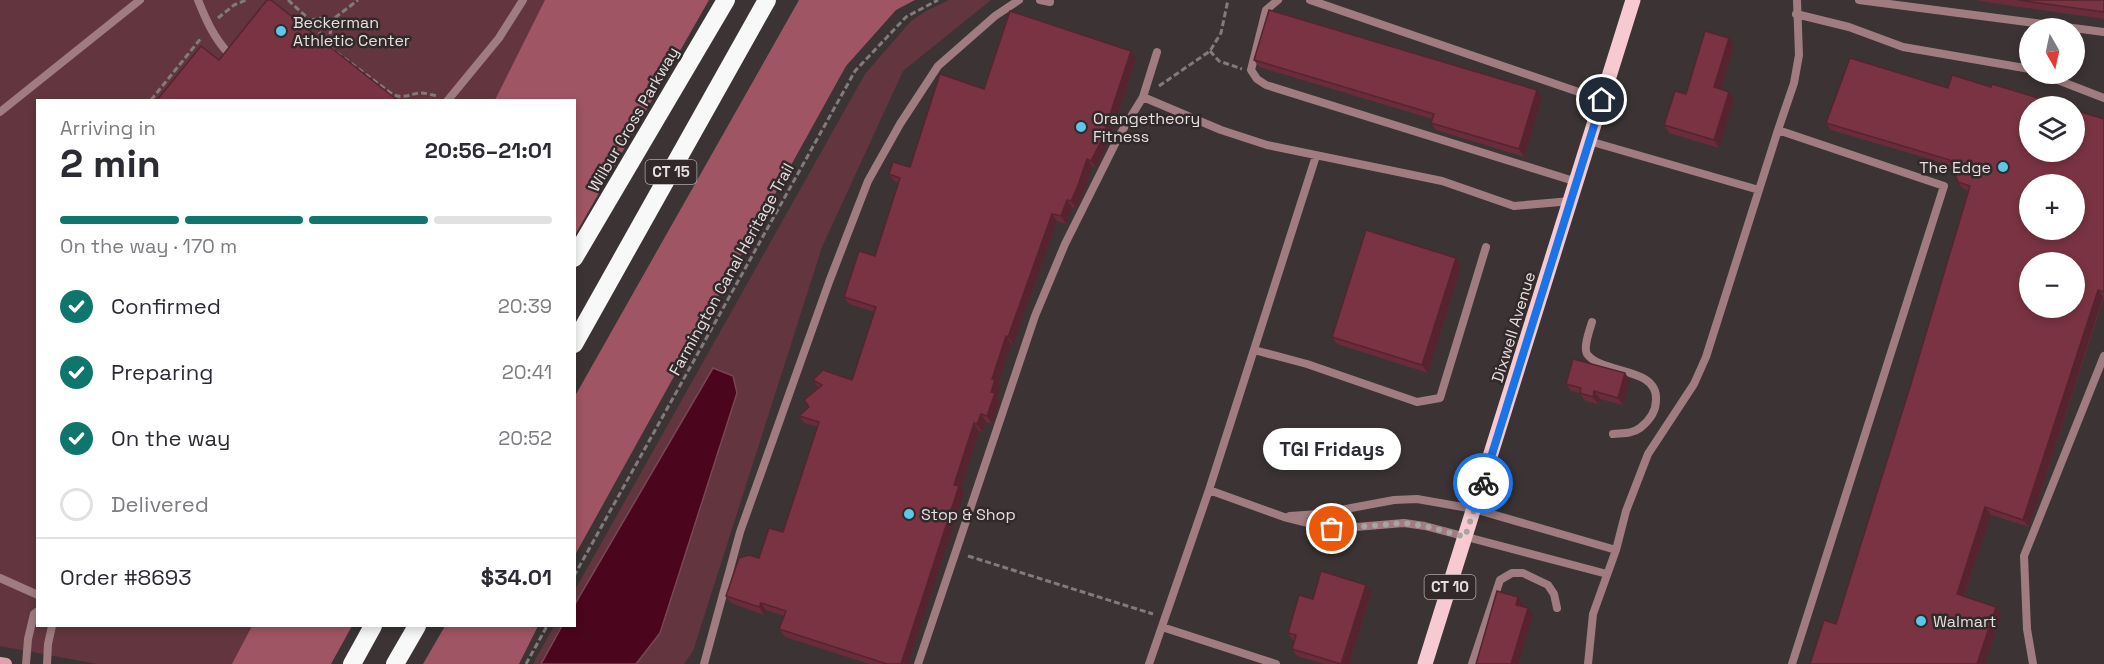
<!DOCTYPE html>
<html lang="en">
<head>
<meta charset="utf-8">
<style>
  :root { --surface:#fff; --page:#f2f2f3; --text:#2b2b33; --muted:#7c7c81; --line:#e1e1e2; --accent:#0f766e }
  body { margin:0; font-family:"Space Grotesk",sans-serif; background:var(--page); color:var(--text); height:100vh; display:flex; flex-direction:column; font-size:22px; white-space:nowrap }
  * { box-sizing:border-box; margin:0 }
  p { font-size:20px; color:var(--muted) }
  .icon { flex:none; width:33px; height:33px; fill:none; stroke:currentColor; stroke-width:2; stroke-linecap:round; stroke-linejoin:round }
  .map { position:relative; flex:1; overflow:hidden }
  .details { position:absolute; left:36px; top:99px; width:540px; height:528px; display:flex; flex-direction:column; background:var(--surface); border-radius:0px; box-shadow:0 3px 9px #0003 }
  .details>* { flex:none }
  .needle { width:39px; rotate:171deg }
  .tools { position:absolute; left:2019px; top:18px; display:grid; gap:12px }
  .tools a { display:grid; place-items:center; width:66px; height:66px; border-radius:50%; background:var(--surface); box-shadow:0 3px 9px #0003; font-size:30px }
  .pin { position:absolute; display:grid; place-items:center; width:51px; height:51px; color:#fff; margin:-26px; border:3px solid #fff; border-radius:50%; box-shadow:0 2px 6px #0007 }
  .courier { position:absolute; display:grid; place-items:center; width:60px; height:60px; margin:-30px; border:4px solid #1a73e8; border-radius:50%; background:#fff; color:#222; box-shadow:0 2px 8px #0007 }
  .bubble { position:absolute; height:42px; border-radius:21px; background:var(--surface); box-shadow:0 3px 9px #0003; font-size:20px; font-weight:700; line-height:42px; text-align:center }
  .overview em { font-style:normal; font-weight:700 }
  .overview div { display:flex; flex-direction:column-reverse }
  .overview { display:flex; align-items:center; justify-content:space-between; height:102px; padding:0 24px }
  h1 { font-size:39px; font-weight:700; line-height:45px }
  .bar { display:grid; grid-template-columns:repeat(4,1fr); gap:9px 6px; align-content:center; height:72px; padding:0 24px }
  .bar i { height:8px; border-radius:4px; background:var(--line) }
  .bar .active { background:var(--accent) }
  .bar p { grid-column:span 4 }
  .line { display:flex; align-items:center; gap:15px; padding:0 24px; border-top:2px solid var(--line) }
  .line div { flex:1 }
  ol { padding:0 24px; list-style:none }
  li { display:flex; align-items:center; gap:18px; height:66px }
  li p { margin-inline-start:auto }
  li .icon { padding:6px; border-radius:50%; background:var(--accent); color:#fff; stroke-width:4 }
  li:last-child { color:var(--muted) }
  li i { width:33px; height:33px; border:3px solid var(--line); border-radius:50% }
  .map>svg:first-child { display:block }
  .green { fill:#63363f }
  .forest { fill:#a05564 }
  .water { fill:#4b051c; stroke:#794657; stroke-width:1.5 }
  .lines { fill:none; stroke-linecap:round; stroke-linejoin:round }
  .path { stroke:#827b7c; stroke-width:3; stroke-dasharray:6 3; stroke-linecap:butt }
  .lane { stroke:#a07c81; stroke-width:8 }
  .secondary { stroke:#dca3ac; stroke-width:12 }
  .primary { stroke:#f7cad1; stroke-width:15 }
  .highway { stroke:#f8f8f8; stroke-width:18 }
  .wall { fill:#692c3a }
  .shaded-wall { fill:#55242f }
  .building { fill:#7a3343; stroke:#55242f; stroke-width:1.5; fill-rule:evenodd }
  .done { stroke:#aaa3a4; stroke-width:6; stroke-dasharray:0 10.8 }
  .route { stroke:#1a73e8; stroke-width:8 }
  .poi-dot { fill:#5ac8e6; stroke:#31292a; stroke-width:2 }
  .labels { text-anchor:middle; stroke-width:5; stroke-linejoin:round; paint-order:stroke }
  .shield { fill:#31292a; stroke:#afa8a9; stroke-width:1.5 }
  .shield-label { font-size:15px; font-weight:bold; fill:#e5dfe0 }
  .poi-label { font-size:16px; fill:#e5dfe0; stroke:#31292a; text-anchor:start }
  .street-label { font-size:16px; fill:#e5dfe0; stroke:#31292a }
</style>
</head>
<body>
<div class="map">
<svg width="2104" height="664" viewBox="0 0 2104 664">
  <rect width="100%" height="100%" fill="#3b3334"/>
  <path class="green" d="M0,0H640L574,100H38V626H262L239,664H97L0,646Z
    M949,0H991L903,71L822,247L693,651L684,664H533L554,626H574L575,590L865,74L911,21L926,11Z"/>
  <path class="forest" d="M545,0H709L575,235L574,100H495Z
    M799,0H915L896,10L846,66L575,555V396Z
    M252,626H352L331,664H232Z
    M445,626H538L519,664H423Z"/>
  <path class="water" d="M713,368L733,376L737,393L660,633L636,664H541L562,626H574L575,604Z"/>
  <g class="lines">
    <path class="path" d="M288,0L310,20L332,49L392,94C404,100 410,93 422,93C426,93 432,95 437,96
      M218,18L234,5L246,0
      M310,20L321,18L332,20
      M329,43L332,20L358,0
      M1210,51L1219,61L1242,69
      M1159,86L1210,51L1221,33L1228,0
      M151,100L202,37
      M968,556L1153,614
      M574,576L855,71L906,17L938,0
      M526,664L547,626"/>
    <path class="lane" d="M198,0C206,20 214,38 229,54
      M1040,0L1050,2
      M1278,0L1266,10L1251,70L1257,79L1266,85L1577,182
      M1310,0L1602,100
      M1859,0L2104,32
      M1796,14L1849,27L1903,47L2030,69
      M2042,74L2104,98
      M1143,97L1157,52
      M448,100L499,38L523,0
      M0,112L140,0
      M1778,130L1794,83L1799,55L1797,0
      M1589,141L1759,190
      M1592,322C1590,329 1583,347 1587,354C1602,375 1658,366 1656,400C1656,412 1649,421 1640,428C1632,434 1623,433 1613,434
      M1254,350L1307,364L1417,402L1440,398L1486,247
      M1209,490L1284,517L1332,529L1404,523L1425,526L1607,574
      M1290,516L1319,514L1394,500L1417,499L1474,509L1616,550
      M0,578L38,595
      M1162,627L1276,664
      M26,664L28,639L34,614L38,611
      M47,664L48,644L52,626
      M704,664L740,532L829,282L868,181L900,124L938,66L995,16L1019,0
      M918,664L1035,316L1065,244L1119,136L1143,97L1221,130L1267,145L1442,181L1514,206L1571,201
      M1149,664L1209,490L1316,156
      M1472,664L1500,580L1512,573H1523L1548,585L1554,594L1557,608
      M1588,664L1593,614L1616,550L1626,511L1648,454L1694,384L1706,357L1778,130L1944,186L1792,664
      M2033,664L2027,629L2024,556L2104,356"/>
    <path class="secondary" d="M0,663L6,664"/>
    <path class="primary" d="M1425,664L1633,0"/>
    <path class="highway" d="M574,258L726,0
      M574,344L767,0
      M352,664L373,626
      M395,664L417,626"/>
  </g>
  <path class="wall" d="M1978,0H2104V19L1979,1Z
    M1734,46L1721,89L1734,99L1719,148L1669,133L1664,125L1686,94Z
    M1131,51L1136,58L1107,146L1096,168L1092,166L1083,195L1076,208L1072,207L1066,224L1057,221L1013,344L1011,343L998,384L1000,388L997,397L1000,401L992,424L986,422L982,432L979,431L961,488L964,493L908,664H869L785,637L779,629L784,616L766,610L764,615L731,603L726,596L759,558L783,532L818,427L804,423L799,416L809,407L818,387L813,380H852L875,312L849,304L844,297L875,256L899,183L894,181L889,174L910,167L984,89Z
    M1254,60L1542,98L1524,157L1436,130L1431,123L1432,119L1259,67Z
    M1991,87L2104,119V297L2029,527L1991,515L1964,597L1996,607L2001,614L1985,664H1810L1836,624L1910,387L1968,191L1964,189L1958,182L1953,166L1831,130L1826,123L1948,88Z
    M1461,266L1428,373L1337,344L1332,337Z
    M1630,380L1623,405L1600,399L1598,404L1585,401L1580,393L1571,391L1566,384Z
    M1371,592L1349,664H1324L1297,656L1292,649L1295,641L1293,640L1288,633L1313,599Z"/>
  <path class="shaded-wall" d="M1729,38L1734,46L1719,95L1714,87Z
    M1131,51L1136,58L1107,146L1096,168L1091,161Z
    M1537,90L1542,98L1524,157L1519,149Z
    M1729,92L1734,99L1719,148L1714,140Z
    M1087,159L1092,166L1083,195L1076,208L1071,201Z
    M1067,200L1072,207L1066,224L1061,216Z
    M1052,214L1057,221L1013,344L1008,337Z
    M1456,258L1461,266L1428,373L1422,365Z
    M2098,290L2103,297L2029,527L2023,520Z
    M1006,336L1011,343L998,384L1000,388L997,397L1000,401L992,424L987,416L991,392L992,379Z
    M1625,373L1630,380L1623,405L1618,398Z
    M1594,391L1600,399L1598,404L1593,397Z
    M981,414L986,422L982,432L977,424Z
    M974,423L979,431L961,488L964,493L908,664H901L954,485Z
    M1985,507L1991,515L1962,602L1957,594Z
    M1366,585L1371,592L1349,664H1342Z
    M1518,597L1523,605L1521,612L1516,605Z
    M761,603L766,610L764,615L759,607Z
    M1996,607L2001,614L1985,664H1977Z
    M1528,608L1533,616L1518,664H1511Z"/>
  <path class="building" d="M267,0H271L397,100H157L201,46L219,60Z
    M2018,0H2104V12Z
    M1269,10L1537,90L1519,149L1431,123L1434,114L1254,60Z
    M1010,11L1131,51L1102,139L1091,161L1087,159L1077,188L1071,201L1067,200L1061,216L1052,214L1008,337L1006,336L992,379L995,380L991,392L995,393L987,416L981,414L977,424L974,423L954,485L959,486L901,664H887L779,629L786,611L761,603L759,607L726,596L739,558L749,555L759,558L769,528L783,532L819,422L799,416L809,407L804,400L822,385L813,380L823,370L852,380L876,307L844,297L859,251L875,256L900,178L889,174L893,162L910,167L940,74L984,89Z
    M1705,31L1729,38L1714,87L1729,92L1714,140L1664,125L1675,91L1686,94Z
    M1850,58L1948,88L1952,75L1991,87L1992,84L2064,106H2030V152H2074V110L2104,119V292L2098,290L2023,520L1985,507L1957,594L1996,607L1977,664H1810L1824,620L1836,624L1910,387L1970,186L1958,182L1950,160L1826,123ZM2030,184H2074V230H2030ZM2030,262H2074V308H2030Z
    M1366,230L1456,258L1422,365L1332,337Z
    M1573,359L1625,373L1618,398L1594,391L1593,397L1580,393L1581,388L1566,384Z
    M1321,571L1366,585L1341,664L1292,649L1296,635L1288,633L1299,595L1313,599Z
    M1497,591L1518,597L1516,605L1528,608L1511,664H1476Z"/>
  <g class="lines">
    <path class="done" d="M1332,529L1404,523L1425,526L1465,537L1483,483"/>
    <path class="route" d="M1483,483L1602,100"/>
  </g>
  <g class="poi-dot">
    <circle cx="281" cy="31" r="6"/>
    <circle cx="1081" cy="127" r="6"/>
    <circle cx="2003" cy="167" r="6"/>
    <circle cx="909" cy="514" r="6"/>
    <circle cx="1921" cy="621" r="6"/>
  </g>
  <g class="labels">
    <g class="shield">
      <rect x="645.5" y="160" width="51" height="24" rx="4.5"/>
      <rect x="1424.5" y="575" width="51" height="24" rx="4.5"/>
    </g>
    <g class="shield-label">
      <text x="671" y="177">CT 15</text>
      <text x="1450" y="592">CT 10</text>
    </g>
    <g class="poi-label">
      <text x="293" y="28">Beckerman<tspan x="293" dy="18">Athletic Center</tspan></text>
      <text x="1093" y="124">Orangetheory<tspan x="1093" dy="18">Fitness</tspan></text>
      <text x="1991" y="173" text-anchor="end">The Edge</text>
      <text x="921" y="520">Stop &amp; Shop</text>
      <text x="1933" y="627">Walmart</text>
    </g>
    <g class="street-label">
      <text transform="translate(633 119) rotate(-60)" y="6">Wilbur Cross Parkway</text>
      <text transform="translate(731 269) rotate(-61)" y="6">Farmington Canal Heritage Trail</text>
      <text transform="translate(1513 327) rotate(-73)" y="6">Dixwell Avenue</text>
    </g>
  </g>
</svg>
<div class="tools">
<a><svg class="needle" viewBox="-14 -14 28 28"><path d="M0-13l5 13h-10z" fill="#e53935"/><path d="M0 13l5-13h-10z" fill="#7c7c81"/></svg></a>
<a><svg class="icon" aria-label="layers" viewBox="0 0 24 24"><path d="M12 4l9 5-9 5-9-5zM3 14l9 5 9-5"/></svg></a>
<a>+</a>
<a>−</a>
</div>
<div class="pin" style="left:1332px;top:529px;background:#ea580c"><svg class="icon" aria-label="bag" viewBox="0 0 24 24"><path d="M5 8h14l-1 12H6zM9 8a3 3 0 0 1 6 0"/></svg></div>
<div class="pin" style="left:1602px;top:100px;background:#1f2937"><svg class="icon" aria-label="home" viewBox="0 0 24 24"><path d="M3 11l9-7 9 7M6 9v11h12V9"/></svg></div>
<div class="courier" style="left:1483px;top:483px"><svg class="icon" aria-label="bike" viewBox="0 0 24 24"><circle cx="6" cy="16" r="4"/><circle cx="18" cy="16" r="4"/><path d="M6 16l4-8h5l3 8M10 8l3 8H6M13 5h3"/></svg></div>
<div class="bubble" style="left:1263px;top:428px;width:138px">TGI Fridays</div>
<section class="details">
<div class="overview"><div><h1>2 min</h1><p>Arriving in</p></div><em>20:56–21:01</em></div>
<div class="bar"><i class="active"></i><i class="active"></i><i class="active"></i><i></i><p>On the way · 170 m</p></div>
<ol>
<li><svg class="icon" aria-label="check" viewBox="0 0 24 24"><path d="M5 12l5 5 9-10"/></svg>Confirmed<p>20:39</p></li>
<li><svg class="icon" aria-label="check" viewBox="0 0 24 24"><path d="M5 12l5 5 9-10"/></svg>Preparing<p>20:41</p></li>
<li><svg class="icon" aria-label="check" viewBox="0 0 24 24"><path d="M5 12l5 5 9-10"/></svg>On the way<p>20:52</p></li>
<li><i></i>Delivered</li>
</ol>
<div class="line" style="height:78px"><div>Order #8693</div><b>$34.01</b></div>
</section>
</div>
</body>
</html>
